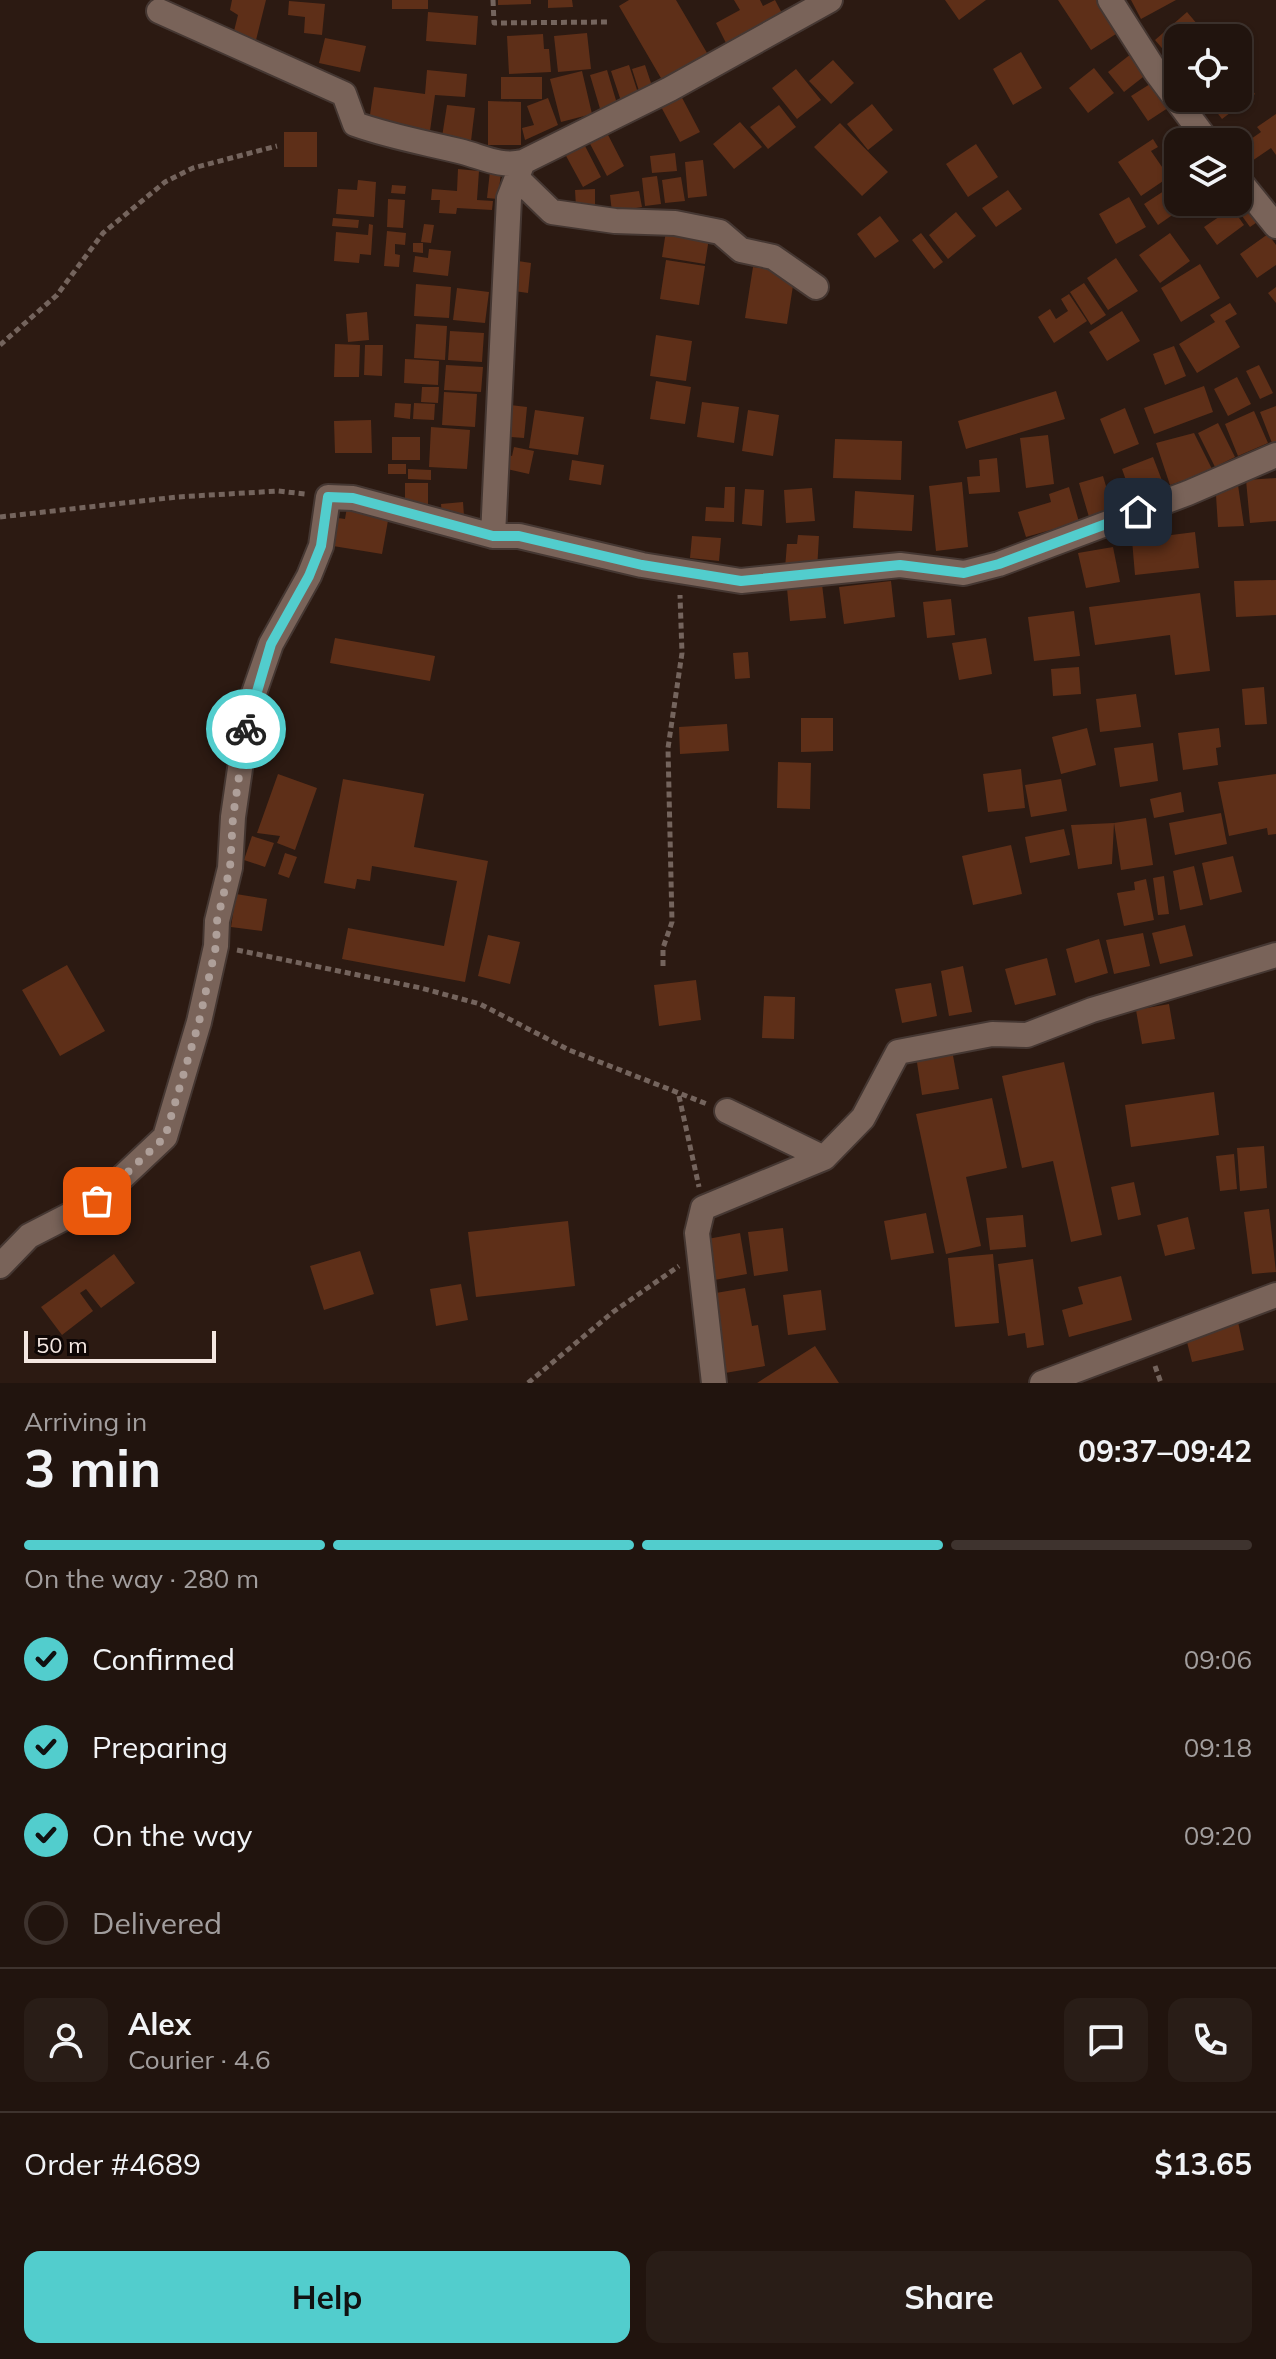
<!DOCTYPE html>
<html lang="en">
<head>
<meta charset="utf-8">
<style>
  :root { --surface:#21140e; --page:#291d17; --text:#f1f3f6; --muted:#a29e9e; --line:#3e332e; --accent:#52cdcd }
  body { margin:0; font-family:Mulish,sans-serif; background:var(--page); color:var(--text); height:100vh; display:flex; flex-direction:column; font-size:30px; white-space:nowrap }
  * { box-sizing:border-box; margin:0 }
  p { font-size:26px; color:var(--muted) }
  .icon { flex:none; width:44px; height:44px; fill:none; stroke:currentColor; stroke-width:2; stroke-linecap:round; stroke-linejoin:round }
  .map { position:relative; height:1383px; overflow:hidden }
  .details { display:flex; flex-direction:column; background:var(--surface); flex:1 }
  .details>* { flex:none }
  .fabs { position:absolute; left:1164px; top:24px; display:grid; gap:16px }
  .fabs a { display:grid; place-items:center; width:88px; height:88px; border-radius:16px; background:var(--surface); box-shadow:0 2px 6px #0004,0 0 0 2px var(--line); font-size:40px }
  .scale { position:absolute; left:24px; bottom:20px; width:192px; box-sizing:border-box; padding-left:8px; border:4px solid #f4e7e1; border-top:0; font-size:22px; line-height:28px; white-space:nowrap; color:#f4e7e1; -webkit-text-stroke:6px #0f0705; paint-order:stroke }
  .pin { position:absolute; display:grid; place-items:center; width:68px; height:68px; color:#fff; margin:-34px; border-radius:16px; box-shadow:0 4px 12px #0006 }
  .courier { position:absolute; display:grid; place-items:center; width:80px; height:80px; margin:-40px; border:6px solid #52cdcd; border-radius:50%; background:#fff; color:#222; box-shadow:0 2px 10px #0007 }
  .overview em { font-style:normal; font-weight:700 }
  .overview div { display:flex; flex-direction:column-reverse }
  .overview { display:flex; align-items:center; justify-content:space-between; height:136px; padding:0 24px }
  h1 { font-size:52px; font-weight:700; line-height:60px }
  .bar { display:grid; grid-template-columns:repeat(4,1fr); gap:12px 8px; align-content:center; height:96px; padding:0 24px }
  .bar i { height:10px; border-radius:6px; background:var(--line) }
  .bar .current { background:var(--accent) }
  .bar p { grid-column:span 4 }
  .line { display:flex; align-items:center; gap:20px; padding:0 24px; border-top:2px solid var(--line) }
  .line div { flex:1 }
  .round { display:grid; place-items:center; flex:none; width:84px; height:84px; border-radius:16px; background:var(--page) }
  ol { padding:0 24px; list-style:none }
  li { display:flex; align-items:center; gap:24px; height:88px }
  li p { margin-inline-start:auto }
  li .icon { padding:8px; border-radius:50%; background:var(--accent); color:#111; stroke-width:4 }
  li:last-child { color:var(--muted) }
  li i { width:44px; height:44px; border:4px solid var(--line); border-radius:50% }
  .button { display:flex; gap:16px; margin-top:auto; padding:16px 24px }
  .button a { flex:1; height:92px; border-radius:16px; background:var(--accent); color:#111; font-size:32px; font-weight:700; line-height:92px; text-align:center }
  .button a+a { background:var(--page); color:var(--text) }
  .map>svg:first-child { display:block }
  .building { fill:#5e2f18 }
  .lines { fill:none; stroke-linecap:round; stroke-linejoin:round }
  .street-casing { stroke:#453732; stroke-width:28 }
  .path { stroke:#74645d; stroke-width:5; stroke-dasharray:6 4; stroke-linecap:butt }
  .street { stroke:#796359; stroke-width:24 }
  .done { stroke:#ae9f99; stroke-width:8; stroke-dasharray:0 14.4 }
  .route { stroke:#52cdcd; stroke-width:10 }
</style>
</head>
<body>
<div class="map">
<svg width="1276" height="1383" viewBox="0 0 1276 1383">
  <rect width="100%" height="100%" fill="#2c1a12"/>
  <path class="building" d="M232,0H266L256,40L233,35L238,15L230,10Z
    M392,0H428V9H392Z
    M498,0H531V4L498,5Z
    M548,0H572L573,7L548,8Z
    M629,0H676L710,58L665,85L619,6Z
    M734,0H760L763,6L775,0L784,17L730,51L716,23L740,10Z
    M945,0H986L959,20Z
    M1058,0H1099L1119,32L1091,50Z
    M1131,0H1176L1141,19Z
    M289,1L325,4L322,35L304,33L305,17L288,15Z
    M428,12L478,16L476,45L426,41Z
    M1187,12L1209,38H1178V67L1155,40Z
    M587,33L591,69L558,72L554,36Z
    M543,34L544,49H549L551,72L509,74L507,36Z
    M325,38L366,46L360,72L319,63Z
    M1136,50L1152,70L1124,92L1108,72Z
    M1021,52L1042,88L1013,105L993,69Z
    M833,60L854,83L831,104L809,81Z
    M629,65L639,96L621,101L611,71Z
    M645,65L653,89L640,94L632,69Z
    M1094,68L1114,93L1088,113L1069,88Z
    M796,69L821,100L797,119L772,88Z
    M427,70L467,74L465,97L435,95L430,131L369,122L374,87L425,94Z
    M607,70L618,107L601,112L590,75Z
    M582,71L592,114L561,122L550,79Z
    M1238,72L1255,94L1222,119L1206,98H1238Z
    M501,77H542V99H501Z
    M1158,79L1174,104L1148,121L1131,96Z
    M679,92L700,132L680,142L659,103Z
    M548,98L558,125L525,140L522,128L534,125L527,106Z
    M488,101L521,102V145H488Z
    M872,104L893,130L868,150L847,124Z
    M447,105L475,108L471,141L442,137Z
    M779,105L796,127L768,149L750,127Z
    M1276,114V155L1271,148L1249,163L1238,148L1261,132L1257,127Z
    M740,122L762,147L734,169L713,144Z
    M1187,122L1201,142H1178V165L1172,169L1162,154L1175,145L1168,135Z
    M840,123L888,172L862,196L814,147Z
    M606,131L624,166L607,176L588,140Z
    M284,132H317V167H284Z
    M1153,139L1158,147L1151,151L1169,177L1141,196L1118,162Z
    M584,144L601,177L583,187L565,154Z
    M976,144L998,177L968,197L946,164Z
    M675,153L677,171L652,173L650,156Z
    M703,160L707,196L688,198L685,162Z
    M458,169L479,171L477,200L493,201L492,210L457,208L456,214L439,213L440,200H431L432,189L457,191Z
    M490,171L501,172L498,199L487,198Z
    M657,176L661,204L645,206L642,178Z
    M681,177L685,201L665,203L662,180Z
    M358,180L376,182L374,217L336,214L338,189L357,190Z
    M392,185L406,186L405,194L391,193Z
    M595,189V206L576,207L575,190Z
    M1167,189L1181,209L1158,225L1144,204Z
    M1008,190L1022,209L996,227L982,208Z
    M639,191L642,207L612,212L610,195Z
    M1238,194L1263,218L1250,227L1232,202H1238Z
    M1129,197L1146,227L1116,244L1099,214Z
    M388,199L405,200L403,228L387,227Z
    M1232,208L1244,225L1217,245L1204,227Z
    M956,212L976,236L948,259L929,235Z
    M880,216L899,241L875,258L857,234Z
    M333,218L359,220L358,228L332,226Z
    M369,224L373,225L371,255L360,254L359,263L334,261L336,232L368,235Z
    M424,224L434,225L431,243L421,242Z
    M387,231L406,233L405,245L395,244V254L400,255L399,267L384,266Z
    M666,231L709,238L705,264L662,257Z
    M921,233L943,262L934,269L912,240Z
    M1170,233L1190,261L1160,283L1139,255Z
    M1268,234L1276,245V265L1257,278L1240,254Z
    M413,243H423V253L413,252Z
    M429,249L451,251L448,276L413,272L415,256L428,258Z
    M1116,258L1138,291L1108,310L1087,278Z
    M666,260L705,266L699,305L660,299Z
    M518,261L531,263L528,293L514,291Z
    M1200,264L1220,298L1181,322L1161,288Z
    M753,267L795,273L787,324L745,318Z
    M1084,283L1106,315L1091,325L1070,292Z
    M416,284L451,287L449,318L414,316Z
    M1276,287V303L1268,293Z
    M457,288L489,292L485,323L453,320Z
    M1069,294L1087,321L1054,343L1038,317L1050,309L1056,319L1068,311L1061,299Z
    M1230,303L1237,314L1225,321L1240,347L1197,373L1179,344L1215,322L1210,315Z
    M1122,311L1140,341L1107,361L1089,332Z
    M367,312L369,340L348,342L346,314Z
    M416,324L447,326L445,360L414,358Z
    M450,331L484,333L482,362L448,360Z
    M656,335L692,341L686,381L650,376Z
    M335,344L360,345L359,377H334Z
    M365,345H383L382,376L364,375Z
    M1174,346L1186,376L1165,385L1153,354Z
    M405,359L439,361L438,385L404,383Z
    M446,365L483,367L481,392L444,390Z
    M1259,365L1273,393L1260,399L1246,371Z
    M1237,377L1251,404L1228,416L1214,389Z
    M656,381L691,387L685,424L650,419Z
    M1204,386L1213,412L1154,434L1144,408Z
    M422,387H439L438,403L421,402Z
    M1056,391L1065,419L966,449L958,421Z
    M444,392L477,394L475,427L442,425Z
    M702,402L739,407L734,443L697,437Z
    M395,403L411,404L410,419L394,417Z
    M414,403L435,404L434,420L413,419Z
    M501,404L527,407L524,438L498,436Z
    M1276,406V441L1272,443L1260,412Z
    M1125,408L1139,444L1114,454L1100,419Z
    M535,410L584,417L578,455L529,448Z
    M748,410L779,415L773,456L742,451Z
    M1254,411L1268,443L1238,456L1225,424Z
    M371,420L372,453H335L334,421Z
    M1218,423L1235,457L1215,467L1198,433Z
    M431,427L470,430L467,469L429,467Z
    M1194,433L1213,471L1170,485L1156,443Z
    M1048,435L1054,484L1026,488L1020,438Z
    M392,437H420V460H392Z
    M835,439L902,441L901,480L833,478Z
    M514,447L534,451L529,474L498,467L502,453L512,456Z
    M1153,457L1166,491L1134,503L1122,469Z
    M997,458L1000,492L969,494L967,477L980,476L979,460Z
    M572,460L604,465L601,485L569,480Z
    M388,464H406V474H388Z
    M408,469L431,470V480L408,479Z
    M1103,476L1113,510L1089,517L1079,483Z
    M1276,478V521L1250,523L1246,480Z
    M962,482L968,547L936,551L929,486Z
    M405,483H428V507H405Z
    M1238,485L1244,526L1218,527L1216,495Z
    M725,487H735L734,522L705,521L706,507L724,508Z
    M1069,487L1079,522L1026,537L1018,512L1051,502L1049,494Z
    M812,488L815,521L786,523L784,490Z
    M745,489L764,490L762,526L742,524Z
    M855,491L914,495L912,531L853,528Z
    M463,502L464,516L442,517L441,504Z
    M347,507L389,515L382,554L333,546L338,518L345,519Z
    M1195,532L1199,568L1135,575L1132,540Z
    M798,535L819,536L817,570L785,568L787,544H797Z
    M692,536L721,538L719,561L690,558Z
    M1113,547L1120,582L1086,588L1078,553Z
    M1276,580V615L1236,617L1234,581Z
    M891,581L895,617L844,624L839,587Z
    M822,584L826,618L790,621L787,588Z
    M1200,593L1210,671L1175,675L1170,635L1095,645L1089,607Z
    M951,599L955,635L927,638L923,602Z
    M1074,611L1080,656L1034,661L1028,617Z
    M335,638L435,656L430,681L330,663Z
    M986,638L992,674L959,680L952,643Z
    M748,652L750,678L735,679L733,653Z
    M1079,667L1081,694L1053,696L1051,669Z
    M1264,687L1267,724L1245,725L1242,689Z
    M1136,694L1141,727L1100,732L1096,699Z
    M801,718H833V751L801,752Z
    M727,724L729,751L680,754L679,727Z
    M1087,728L1096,765L1061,774L1052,737Z
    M1219,728L1221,747L1216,748L1218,765L1183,770L1178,733Z
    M1153,743L1158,781L1120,787L1114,748Z
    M778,762L811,763L810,809L777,808Z
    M1021,769L1025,808L988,812L983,774Z
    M278,774L317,788L295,850L277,843L280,836L257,833Z
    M1276,774V834L1268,835L1267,828L1229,836L1218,782Z
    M343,779L424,794L414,847L488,861L465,982L342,959L348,928L444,946L457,881L372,866L370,881L357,879L355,889L324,883Z
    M1061,779L1067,811L1031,817L1025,785Z
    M1181,792L1184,812L1154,818L1150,799Z
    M1221,813L1227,844L1175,855L1169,823Z
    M1146,818L1153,865L1121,870L1114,823Z
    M1114,823L1112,864L1078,869L1071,825Z
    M1064,829L1070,855L1030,863L1025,837Z
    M252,836L274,843L265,867L244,860Z
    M1011,845L1022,894L973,905L962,856Z
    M285,853L297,857L289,878L278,874Z
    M1233,856L1242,892L1210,900L1202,863Z
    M1194,866L1203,905L1180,910L1173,871Z
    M1164,876L1169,914L1158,915L1153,878Z
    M1146,879L1154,920L1124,926L1117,893L1135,890L1134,882Z
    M236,894L267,899L262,931L231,927Z
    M1185,925L1193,956L1160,964L1152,933Z
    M1143,933L1150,966L1114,974L1106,940Z
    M488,935L520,942L510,984L478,976Z
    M1099,939L1108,973L1075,983L1066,949Z
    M1047,958L1056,995L1015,1005L1005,969Z
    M67,965L105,1031L60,1056L22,990Z
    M963,966L972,1012L949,1016L941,971Z
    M696,980L701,1020L659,1026L654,985Z
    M931,983L937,1016L902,1023L895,989Z
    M764,996L795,997L794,1039L762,1038Z
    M1169,1004L1175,1039L1142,1044L1136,1010Z
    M952,1050L959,1089L922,1095L916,1056Z
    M1064,1062L1102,1235L1071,1242L1053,1161L1022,1168L1002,1076Z
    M1214,1092L1219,1135L1131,1147L1125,1105Z
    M992,1098L1007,1168L966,1177L981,1246L946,1254L916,1114Z
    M1264,1146L1267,1188L1240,1191L1237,1148Z
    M1234,1154L1237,1189L1220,1191L1216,1156Z
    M1134,1182L1141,1215L1118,1220L1111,1187Z
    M1269,1209L1276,1272L1252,1274L1244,1212Z
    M926,1213L934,1253L891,1260L884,1221Z
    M1023,1215L1026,1247L990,1250L986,1218Z
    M1188,1217L1195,1249L1165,1256L1157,1225Z
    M568,1221L575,1286L476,1297L468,1232Z
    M783,1228L788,1271L754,1276L748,1232Z
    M740,1233L747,1274L709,1281L702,1240Z
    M360,1251L374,1294L324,1310L310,1266Z
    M114,1254L135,1283L101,1308L86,1289L80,1293L93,1311L62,1335L41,1307Z
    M993,1254L999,1323L955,1327L948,1258Z
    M1033,1259L1044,1345L1027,1348L1025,1333L1008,1336L998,1264Z
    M1121,1276L1132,1320L1069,1337L1062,1310L1083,1304L1078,1287Z
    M461,1284L468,1320L436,1326L430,1289Z
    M745,1288L752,1326L758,1325L765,1366L725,1373L710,1294Z
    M821,1290L826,1330L788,1335L783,1295Z
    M1237,1317L1244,1350L1192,1362L1184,1330Z
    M815,1346L839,1383H757Z"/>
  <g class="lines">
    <g class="street-casing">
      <path id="street" d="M1110,0L1156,72L1208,142
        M159,11L344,94L355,124C391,137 427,143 463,152C485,158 501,167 523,162
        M517,178L552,212L615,221L675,223L720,232L741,250L773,257L816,287
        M1238,179L1276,226
        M493,536L509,198L523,162L670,89L830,0
        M727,1111L824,1158
        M0,1266L29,1236L97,1201L165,1137L199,1022L216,946L217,921L230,868L233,817L244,741L254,693L271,644L309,576L321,546L328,497L353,498L493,536H519L642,565L741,581L900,565L964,573L999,564L1188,493L1276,455
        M714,1383L697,1233L703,1208L824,1158L863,1118L898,1052L992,1034L1027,1035L1092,1010L1276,955
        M1042,1383L1276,1295"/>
    </g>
    <path class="path" d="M493,0L494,23L608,22
      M0,345L57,295L103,233L165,182L193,168L277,146
      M0,517L177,497L278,491L305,494
      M237,950L421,988L480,1004L569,1050L707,1104
      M663,966V948L672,922L668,748L682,653L680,595
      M679,1096L699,1187
      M1155,1366L1161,1383
      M528,1383L613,1312L679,1266"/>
    <use href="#street" class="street"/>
  </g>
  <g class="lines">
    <path class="done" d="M97,1201L165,1137L199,1022L216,946L217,921L230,868L233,817L246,729"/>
    <path class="route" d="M246,729L271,644L309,576L321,546L328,497L353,498L493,536H519L642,565L741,581L900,565L964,573L999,564L1138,512"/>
  </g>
</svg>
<div class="fabs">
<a><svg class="icon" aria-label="locate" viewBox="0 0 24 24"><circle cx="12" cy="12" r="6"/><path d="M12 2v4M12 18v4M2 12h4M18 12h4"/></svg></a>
<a><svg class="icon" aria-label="layers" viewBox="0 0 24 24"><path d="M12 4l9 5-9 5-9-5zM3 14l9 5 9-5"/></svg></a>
</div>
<div class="scale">50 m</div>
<div class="pin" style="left:97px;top:1201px;background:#ea580c"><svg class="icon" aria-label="bag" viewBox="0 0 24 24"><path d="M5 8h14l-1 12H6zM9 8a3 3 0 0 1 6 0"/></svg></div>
<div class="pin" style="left:1138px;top:512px;background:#1f2937"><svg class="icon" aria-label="home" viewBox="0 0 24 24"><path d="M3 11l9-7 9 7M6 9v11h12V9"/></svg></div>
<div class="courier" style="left:246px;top:729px"><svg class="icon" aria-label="bike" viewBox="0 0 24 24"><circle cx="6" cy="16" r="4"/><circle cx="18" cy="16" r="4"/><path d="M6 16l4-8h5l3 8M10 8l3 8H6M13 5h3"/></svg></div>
</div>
<section class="details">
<div class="overview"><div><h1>3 min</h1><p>Arriving in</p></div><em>09:37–09:42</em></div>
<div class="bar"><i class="current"></i><i class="current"></i><i class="current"></i><i></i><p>On the way · 280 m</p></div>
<ol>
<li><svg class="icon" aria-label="check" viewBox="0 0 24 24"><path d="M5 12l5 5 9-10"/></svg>Confirmed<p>09:06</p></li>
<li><svg class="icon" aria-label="check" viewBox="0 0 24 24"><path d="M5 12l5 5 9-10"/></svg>Preparing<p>09:18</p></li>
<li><svg class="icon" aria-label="check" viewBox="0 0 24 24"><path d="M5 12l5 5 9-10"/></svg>On the way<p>09:20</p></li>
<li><i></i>Delivered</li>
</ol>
<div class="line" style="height:144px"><a class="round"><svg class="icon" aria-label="person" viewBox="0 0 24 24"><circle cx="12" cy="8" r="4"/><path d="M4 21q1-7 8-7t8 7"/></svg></a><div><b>Alex</b><p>Courier · 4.6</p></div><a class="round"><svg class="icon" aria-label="chat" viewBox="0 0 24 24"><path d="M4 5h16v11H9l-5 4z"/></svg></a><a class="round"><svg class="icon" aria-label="phone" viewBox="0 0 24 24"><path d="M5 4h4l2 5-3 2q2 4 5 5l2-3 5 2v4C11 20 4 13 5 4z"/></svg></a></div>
<div class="line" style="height:104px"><div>Order #4689</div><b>$13.65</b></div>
<div class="button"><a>Help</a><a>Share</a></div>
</section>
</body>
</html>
